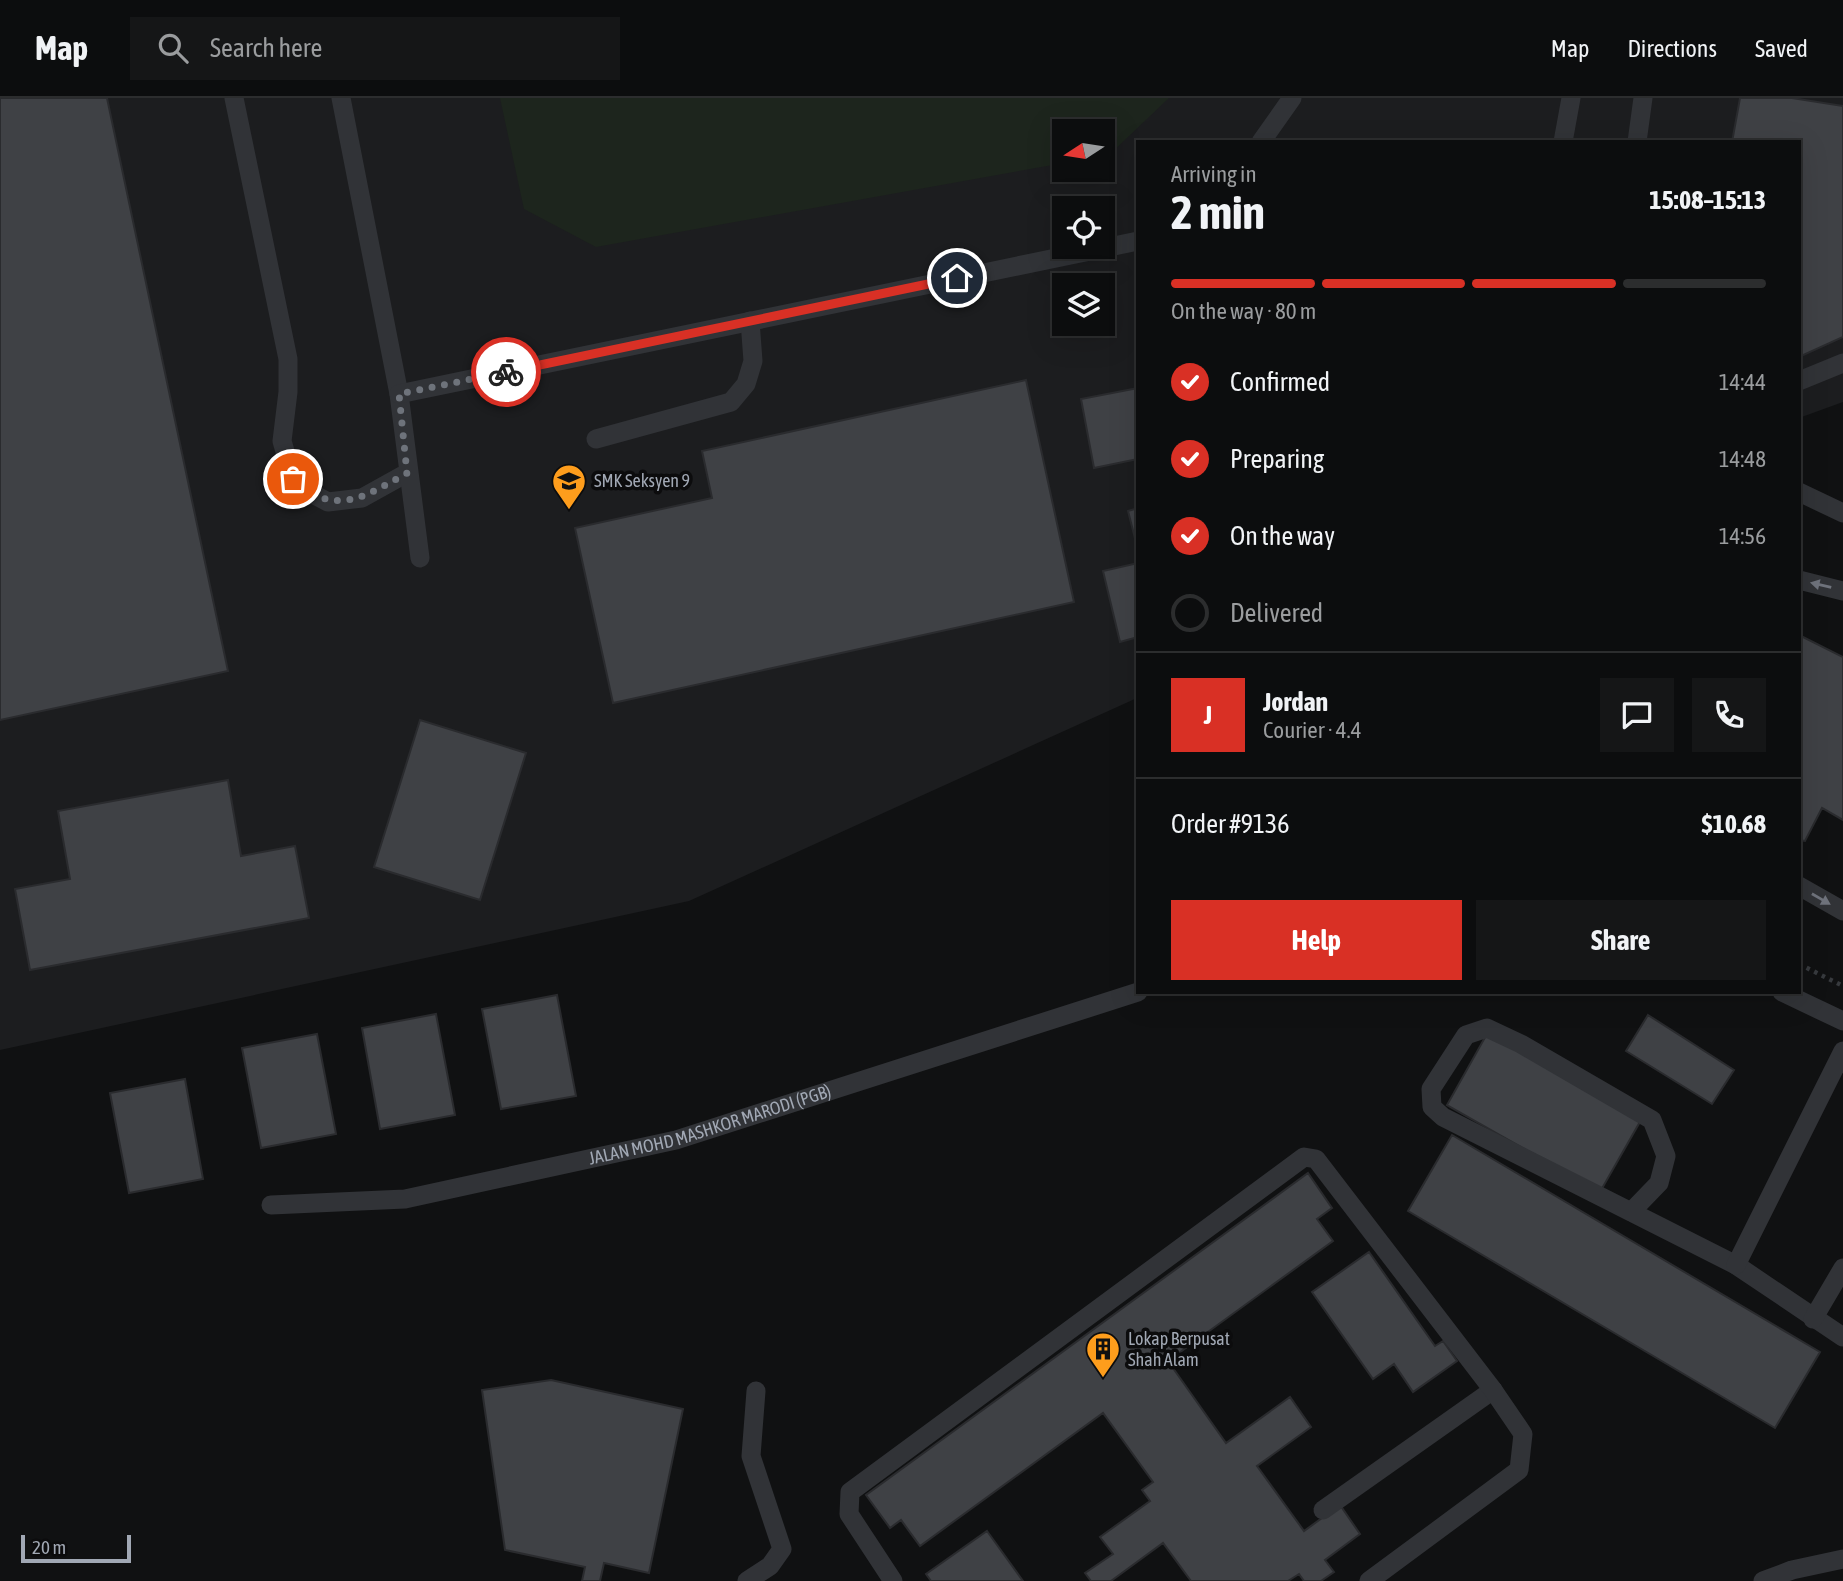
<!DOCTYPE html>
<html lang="en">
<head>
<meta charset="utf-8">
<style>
  :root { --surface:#0c0d0e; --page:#151617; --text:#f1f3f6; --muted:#9a9c9e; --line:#2c2d2e; --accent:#d93025 }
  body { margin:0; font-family:"Asap Condensed",sans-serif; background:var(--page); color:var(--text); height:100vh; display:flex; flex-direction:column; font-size:26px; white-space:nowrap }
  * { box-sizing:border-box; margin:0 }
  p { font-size:23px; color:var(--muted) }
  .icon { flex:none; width:38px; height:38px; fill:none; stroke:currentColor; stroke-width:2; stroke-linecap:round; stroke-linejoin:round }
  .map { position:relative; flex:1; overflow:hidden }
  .drawer { position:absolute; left:1136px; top:42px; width:665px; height:854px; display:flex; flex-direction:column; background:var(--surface); border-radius:0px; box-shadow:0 7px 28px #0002,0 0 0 2px var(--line) }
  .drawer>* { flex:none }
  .needle { width:46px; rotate:258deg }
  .fabs { position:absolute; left:1052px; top:21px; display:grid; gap:14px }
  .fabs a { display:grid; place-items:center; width:63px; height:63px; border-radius:0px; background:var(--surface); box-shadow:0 7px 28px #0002,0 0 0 2px var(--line); font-size:35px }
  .scale { position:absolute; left:21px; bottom:18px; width:110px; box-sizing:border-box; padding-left:7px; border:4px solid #a1a8b4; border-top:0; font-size:19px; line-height:24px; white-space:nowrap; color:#a1a8b4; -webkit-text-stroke:5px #0c0c0d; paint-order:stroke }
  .pin { position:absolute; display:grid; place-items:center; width:60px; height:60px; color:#fff; margin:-30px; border:4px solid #fff; border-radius:50%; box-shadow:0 2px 7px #0007 }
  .courier { position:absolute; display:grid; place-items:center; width:70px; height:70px; margin:-35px; border:5px solid #d93025; border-radius:50%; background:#fff; color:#222; box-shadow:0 2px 9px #0007 }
  .overview em { font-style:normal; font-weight:700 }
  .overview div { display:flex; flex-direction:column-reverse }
  .overview { display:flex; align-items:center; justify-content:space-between; height:119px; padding:0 35px }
  h1 { font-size:46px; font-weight:700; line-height:52px }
  .bar { display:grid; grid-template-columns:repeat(4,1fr); gap:10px 7px; align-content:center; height:84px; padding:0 35px }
  .bar i { height:9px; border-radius:5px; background:var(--line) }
  .bar .on { background:var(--accent) }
  .bar p { grid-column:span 4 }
  .line { display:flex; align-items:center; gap:18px; padding:0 35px; border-top:2px solid var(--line) }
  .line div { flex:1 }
  .round { display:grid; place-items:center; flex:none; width:74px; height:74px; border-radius:0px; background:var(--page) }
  ol { padding:0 35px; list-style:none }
  li { display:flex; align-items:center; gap:21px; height:77px }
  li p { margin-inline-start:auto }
  li .icon { padding:7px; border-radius:50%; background:var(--accent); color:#fff; stroke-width:4 }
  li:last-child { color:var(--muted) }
  li i { width:38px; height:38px; border:4px solid var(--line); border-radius:50% }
  .button { display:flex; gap:14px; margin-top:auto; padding:14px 35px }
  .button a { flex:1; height:80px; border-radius:0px; background:var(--accent); color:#fff; font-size:28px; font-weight:700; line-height:80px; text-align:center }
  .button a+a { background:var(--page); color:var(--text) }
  header { display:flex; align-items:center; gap:42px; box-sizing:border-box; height:98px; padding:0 35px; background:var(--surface); border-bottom:2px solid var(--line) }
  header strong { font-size:33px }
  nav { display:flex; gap:38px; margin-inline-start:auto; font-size:24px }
  .search { width:490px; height:63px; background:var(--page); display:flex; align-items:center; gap:18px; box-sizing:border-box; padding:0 24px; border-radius:0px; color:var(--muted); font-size:26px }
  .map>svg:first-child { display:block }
  .built { fill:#1c1d1f; fill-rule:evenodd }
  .green { fill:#1d251d }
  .building { fill:#3f4145; stroke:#2a2b2e; stroke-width:2 }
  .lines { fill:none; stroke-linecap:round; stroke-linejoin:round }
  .path { stroke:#373a3e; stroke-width:4.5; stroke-dasharray:3.5 5; stroke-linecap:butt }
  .lane { stroke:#313337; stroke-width:19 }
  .oneway { fill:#6f737c }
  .done { stroke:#6e737b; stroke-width:7; stroke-dasharray:0 12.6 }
  .route { stroke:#d93025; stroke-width:9 }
  .labels { text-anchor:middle; stroke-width:7; stroke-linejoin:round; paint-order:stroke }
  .poi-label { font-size:18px; fill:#a1a8b4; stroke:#0c0c0d; text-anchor:start }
  .street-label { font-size:18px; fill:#a1a8b4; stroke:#0c0c0d }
</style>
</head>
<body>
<header>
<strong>Map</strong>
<div class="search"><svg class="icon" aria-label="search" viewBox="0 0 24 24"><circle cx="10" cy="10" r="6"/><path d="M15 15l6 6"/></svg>Search here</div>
<nav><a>Map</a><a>Directions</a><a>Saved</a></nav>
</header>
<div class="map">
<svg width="1843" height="1483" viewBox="0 0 1843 1483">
  <rect width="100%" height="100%" fill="#101112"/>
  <path class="built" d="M0,0H1843V304L1799,320V44H1138L1137,600L689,803L0,952ZM1064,33H1102V72H1064ZM1064,110H1102V149H1064ZM1064,187H1102V226H1064Z"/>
  <path class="green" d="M500,0H1169L1108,58L1103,59L1102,33H1064V65L596,149L524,111Z"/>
  <path class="building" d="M0,0H107L228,573L0,622Z
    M1740,0H1792L1843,8V239L1799,259V44H1732Z
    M1026,282L1074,504L613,605L575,430L712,400L702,353Z
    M1138,290V361L1094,370L1081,301Z
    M1138,410V452L1128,413Z
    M1138,465V539L1120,544L1103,473Z
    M1799,537L1843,559V722L1822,710L1805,743L1799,742Z
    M420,622L526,655L480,802L374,769Z
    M228,682L241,758L295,748L309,820L30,872L15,791L70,781L58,713Z
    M557,897L576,998L501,1011L482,911Z
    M436,916L455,1017L380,1031L362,930Z
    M1648,917L1734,972L1712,1006L1626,953Z
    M1488,934L1641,1022L1600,1094L1447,1007Z
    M317,936L336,1036L261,1050L242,950Z
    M185,981L203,1081L129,1095L110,995Z
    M1452,1037L1820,1254L1775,1330L1408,1113Z
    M1308,1075L1332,1110L1317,1121L1333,1143L1168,1263L1226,1345L1290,1299L1311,1329L1257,1368L1304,1433L1340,1407L1360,1436L1325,1462L1334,1474L1321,1483H1304L1299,1476L1288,1483H1191L1163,1445L1111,1483H1091L1085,1475L1113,1456L1100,1439L1150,1403L1142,1392L1153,1384L1103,1315L920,1448L901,1422L890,1430L866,1397Z
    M1369,1154L1435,1248L1443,1243L1457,1263L1413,1294L1394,1266L1373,1281L1312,1194Z
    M551,1282L683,1311L649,1475L604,1465L600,1483H582L585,1469L505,1452L482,1292Z
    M987,1433L1023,1483H931L926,1476Z"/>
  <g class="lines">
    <path class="path" d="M1799,866L1843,888"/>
    <g class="lane">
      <path d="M234,0L288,261V294L282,343L293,381L305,392L328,404L362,400L407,375"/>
      <path d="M341,0L399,296L420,460"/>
      <path d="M1261,44L1292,0"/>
      <path d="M1563,44L1571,0"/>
      <path d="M1637,44L1643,0"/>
      <path d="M1799,283L1843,265"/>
      <path d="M399,296L1138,143"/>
      <path d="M596,341L731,304L746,286L753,263L750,223"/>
      <path d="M1799,394L1843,415"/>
      <path d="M1799,482L1843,493"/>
      <path d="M1799,788L1843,813"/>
      <path d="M1782,894L1843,923"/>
      <path id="s1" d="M271,1107L405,1101L676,1042L1138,894"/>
      <path d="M1631,1114L1659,1085L1666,1058L1652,1022L1521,946L1487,930L1466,937L1431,991L1432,1009L1443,1019L1736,1167L1843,1239"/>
      <path d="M1736,1167L1843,953"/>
      <path d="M1813,1221L1843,1170"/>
      <path d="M1323,1412L1493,1292"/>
      <path d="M747,1483L770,1468L782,1451L751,1358L756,1293"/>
      <path d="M893,1483L849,1416L850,1394L1304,1059L1316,1061L1493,1292L1523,1336L1519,1372L1369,1483"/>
      <path d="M1763,1483L1792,1472L1843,1461"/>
    </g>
  </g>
  <defs><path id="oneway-solid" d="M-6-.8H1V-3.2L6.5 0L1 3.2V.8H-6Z" transform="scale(1.75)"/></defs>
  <g class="oneway">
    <use href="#oneway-solid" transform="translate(1821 487) rotate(-167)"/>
    <use href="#oneway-solid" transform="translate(1821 801) rotate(30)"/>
  </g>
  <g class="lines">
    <path class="done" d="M293,381C335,420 364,399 407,375L399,296L506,274"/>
    <path class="route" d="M506,274L957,180"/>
  </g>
  <defs>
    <g id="school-pin" transform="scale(1.75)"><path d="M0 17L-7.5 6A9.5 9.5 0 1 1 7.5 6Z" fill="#fe9d1c" stroke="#0c0c0d"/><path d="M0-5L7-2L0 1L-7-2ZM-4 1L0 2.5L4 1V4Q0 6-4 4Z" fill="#111"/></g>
    <g id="building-pin" transform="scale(1.75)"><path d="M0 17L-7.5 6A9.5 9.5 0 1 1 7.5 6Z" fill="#fe9d1c" stroke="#0c0c0d"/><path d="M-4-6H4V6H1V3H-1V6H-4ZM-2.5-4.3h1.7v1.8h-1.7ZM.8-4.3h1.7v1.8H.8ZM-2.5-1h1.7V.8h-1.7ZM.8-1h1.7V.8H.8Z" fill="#111"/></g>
  </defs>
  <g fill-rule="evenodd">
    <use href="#school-pin" x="569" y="383"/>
    <use href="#building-pin" x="1103" y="1251"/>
  </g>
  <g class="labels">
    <g class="poi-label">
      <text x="594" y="389">SMK Seksyen 9</text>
      <text x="1128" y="1247">Lokap Berpusat<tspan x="1128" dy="21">Shah Alam</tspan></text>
    </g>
    <g class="street-label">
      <text dy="6" stroke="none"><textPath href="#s1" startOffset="448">JALAN MOHD MASHKOR MARODI (PGB)</textPath></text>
    </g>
  </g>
</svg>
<div class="fabs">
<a><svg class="needle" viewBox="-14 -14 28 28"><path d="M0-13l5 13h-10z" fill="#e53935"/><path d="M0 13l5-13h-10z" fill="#9a9c9e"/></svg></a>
<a><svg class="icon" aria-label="locate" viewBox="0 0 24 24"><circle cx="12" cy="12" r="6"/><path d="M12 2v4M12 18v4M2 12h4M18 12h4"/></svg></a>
<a><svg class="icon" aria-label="layers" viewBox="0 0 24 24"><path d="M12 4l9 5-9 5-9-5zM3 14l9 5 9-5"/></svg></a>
</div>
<div class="scale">20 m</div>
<div class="pin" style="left:293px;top:381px;background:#ea580c"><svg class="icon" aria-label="bag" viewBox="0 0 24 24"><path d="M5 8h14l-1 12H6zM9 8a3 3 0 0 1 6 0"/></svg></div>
<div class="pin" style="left:957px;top:180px;background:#1f2937"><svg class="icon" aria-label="home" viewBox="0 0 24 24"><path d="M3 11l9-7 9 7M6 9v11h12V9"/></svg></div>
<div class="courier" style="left:506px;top:274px"><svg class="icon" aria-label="bike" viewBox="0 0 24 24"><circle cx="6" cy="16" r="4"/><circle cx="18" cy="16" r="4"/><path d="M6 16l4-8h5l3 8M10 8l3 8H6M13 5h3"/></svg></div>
<section class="drawer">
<div class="overview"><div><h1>2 min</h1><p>Arriving in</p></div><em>15:08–15:13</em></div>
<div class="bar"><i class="on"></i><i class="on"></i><i class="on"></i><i></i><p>On the way · 80 m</p></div>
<ol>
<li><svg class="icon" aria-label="check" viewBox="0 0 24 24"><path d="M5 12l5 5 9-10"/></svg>Confirmed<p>14:44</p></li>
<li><svg class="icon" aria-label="check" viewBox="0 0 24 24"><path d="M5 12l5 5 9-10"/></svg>Preparing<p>14:48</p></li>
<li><svg class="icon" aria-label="check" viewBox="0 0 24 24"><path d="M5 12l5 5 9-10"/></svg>On the way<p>14:56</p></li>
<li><i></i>Delivered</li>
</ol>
<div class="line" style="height:126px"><b class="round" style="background:var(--accent);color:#fff">J</b><div><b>Jordan</b><p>Courier · 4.4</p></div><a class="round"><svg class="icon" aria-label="chat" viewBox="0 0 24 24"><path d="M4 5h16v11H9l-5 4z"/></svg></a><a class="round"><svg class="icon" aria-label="phone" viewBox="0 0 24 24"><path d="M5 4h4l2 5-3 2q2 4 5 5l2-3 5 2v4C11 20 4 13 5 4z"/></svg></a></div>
<div class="line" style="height:91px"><div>Order #9136</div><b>$10.68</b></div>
<div class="button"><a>Help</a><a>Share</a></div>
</section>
</div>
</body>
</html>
